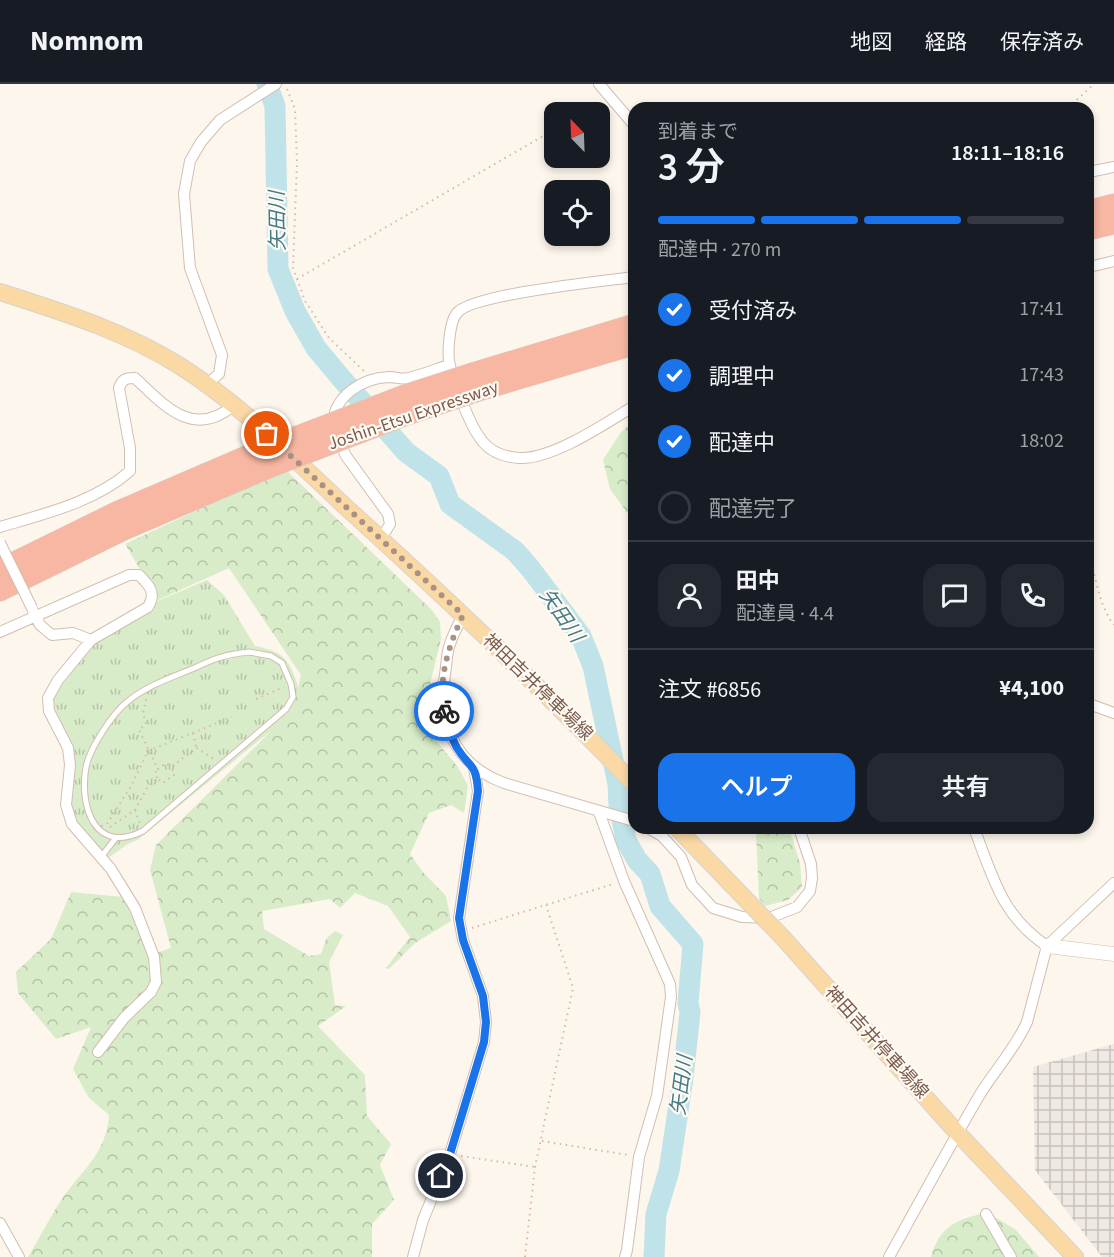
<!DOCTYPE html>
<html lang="ja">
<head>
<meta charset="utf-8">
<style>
  :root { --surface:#171b24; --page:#242831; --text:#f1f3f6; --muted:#9ea1a6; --line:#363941; --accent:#1a73e8 }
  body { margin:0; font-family:"Source Sans 3","Noto Sans JP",sans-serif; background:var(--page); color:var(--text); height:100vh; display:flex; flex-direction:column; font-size:22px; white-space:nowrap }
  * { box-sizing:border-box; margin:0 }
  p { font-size:20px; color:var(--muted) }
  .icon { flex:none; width:33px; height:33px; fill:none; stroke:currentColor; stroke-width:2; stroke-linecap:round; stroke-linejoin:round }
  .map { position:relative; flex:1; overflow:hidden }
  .panel { position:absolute; left:628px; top:18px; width:466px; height:732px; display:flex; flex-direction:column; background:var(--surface); border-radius:18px; box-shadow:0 3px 9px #0003 }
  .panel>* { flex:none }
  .needle { width:39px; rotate:337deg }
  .fabs { position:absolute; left:544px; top:18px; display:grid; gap:12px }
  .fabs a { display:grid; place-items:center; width:66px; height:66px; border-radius:12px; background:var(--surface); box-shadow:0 3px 9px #0003; font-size:30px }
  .pin { position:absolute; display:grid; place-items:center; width:51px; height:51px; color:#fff; margin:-26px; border:3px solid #fff; border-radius:50%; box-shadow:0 2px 6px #0007 }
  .courier { position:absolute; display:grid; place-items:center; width:60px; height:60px; margin:-30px; border:4px solid #1a73e8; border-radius:50%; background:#fff; color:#222; box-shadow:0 2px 8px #0007 }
  .head em { font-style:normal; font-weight:600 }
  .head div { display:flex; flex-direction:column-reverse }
  .head { display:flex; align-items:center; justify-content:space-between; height:102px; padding:0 30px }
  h1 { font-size:39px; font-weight:600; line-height:45px }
  .bar { display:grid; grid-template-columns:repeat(4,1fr); gap:9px 6px; align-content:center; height:72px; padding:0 30px }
  .bar i { height:8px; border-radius:4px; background:var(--line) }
  .bar .current { background:var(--accent) }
  .bar p { grid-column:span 4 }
  .line { display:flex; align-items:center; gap:15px; padding:0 30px; border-top:2px solid var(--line) }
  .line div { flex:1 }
  .round { display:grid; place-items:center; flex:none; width:63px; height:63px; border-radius:18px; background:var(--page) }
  ol { padding:0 30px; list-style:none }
  li { display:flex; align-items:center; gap:18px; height:66px }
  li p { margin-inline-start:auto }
  li .icon { padding:6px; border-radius:50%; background:var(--accent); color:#fff; stroke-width:4 }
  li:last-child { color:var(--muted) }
  li i { width:33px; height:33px; border:3px solid var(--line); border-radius:50% }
  .primary-button { display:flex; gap:12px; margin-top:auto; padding:12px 30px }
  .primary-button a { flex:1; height:69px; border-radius:18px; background:var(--accent); color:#fff; font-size:24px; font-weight:600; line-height:69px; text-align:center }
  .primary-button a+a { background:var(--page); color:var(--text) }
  header { display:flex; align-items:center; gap:36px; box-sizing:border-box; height:84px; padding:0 30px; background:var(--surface); border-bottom:2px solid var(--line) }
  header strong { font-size:28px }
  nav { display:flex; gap:33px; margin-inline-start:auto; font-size:21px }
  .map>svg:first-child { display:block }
  .industrial { fill:url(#industrial-grid) }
  .grass { fill:url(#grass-tufts) }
  .forest { fill:url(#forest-crowns) }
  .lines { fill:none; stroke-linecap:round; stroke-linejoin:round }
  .river { stroke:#bfe3e8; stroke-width:21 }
  .service-casing { stroke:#d1beb0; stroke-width:7 }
  .minor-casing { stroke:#d1beb0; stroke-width:12 }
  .tertiary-casing { stroke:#d1beb0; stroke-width:15 }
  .primary-casing { stroke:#dad1cd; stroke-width:18 }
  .motorway-casing { stroke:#dad1cd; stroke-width:21 }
  .path { stroke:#d9b8a5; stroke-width:2; stroke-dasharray:1.5 4.5; stroke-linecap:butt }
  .service { stroke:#fff; stroke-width:5 }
  .minor { stroke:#fff; stroke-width:10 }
  .tertiary { stroke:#fff; stroke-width:14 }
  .primary { stroke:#fbd9a5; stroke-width:16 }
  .motorway { stroke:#f7b7a3; stroke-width:20 }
  .minor-bridge-casing { stroke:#d1beb0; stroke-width:12; stroke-linecap:butt }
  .primary-bridge-casing { stroke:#dad1cd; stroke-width:18; stroke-linecap:butt }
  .motorway-bridge-casing { stroke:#dad1cd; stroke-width:21; stroke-linecap:butt }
  .minor-bridge { stroke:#fff; stroke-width:10 }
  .primary-bridge { stroke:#fbd9a5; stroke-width:16 }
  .motorway-bridge { stroke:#f7b7a3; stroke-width:20 }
  .done { stroke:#a89285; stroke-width:6; stroke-dasharray:0 10.8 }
  .route { stroke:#1a73e8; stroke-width:8 }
  .labels { text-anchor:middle; stroke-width:4.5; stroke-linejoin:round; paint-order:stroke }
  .street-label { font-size:18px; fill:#7a5c4d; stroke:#fffaf3 }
  .water-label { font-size:20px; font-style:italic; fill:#437c86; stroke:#fffaf3 }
</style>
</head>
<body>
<header>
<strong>Nomnom</strong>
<nav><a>地図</a><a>経路</a><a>保存済み</a></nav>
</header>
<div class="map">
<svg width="1114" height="1173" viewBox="0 0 1114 1173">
  <defs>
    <pattern id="industrial-grid" width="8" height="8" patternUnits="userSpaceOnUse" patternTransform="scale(1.5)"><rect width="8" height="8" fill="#efe9e4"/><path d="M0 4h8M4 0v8" fill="none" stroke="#c7c0bb"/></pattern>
    <pattern id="grass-tufts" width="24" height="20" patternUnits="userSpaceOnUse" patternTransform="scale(1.5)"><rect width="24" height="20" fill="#d8ecc9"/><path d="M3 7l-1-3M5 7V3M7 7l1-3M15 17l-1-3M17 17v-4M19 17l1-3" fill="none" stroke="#b4c2a5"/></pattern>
    <pattern id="forest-crowns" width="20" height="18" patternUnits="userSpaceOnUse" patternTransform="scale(1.5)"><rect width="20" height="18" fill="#d8ecc9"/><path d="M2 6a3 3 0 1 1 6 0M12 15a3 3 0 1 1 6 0" fill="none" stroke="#b4c2a5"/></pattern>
  </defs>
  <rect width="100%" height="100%" fill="#fdf6ec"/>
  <path class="industrial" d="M1114,960V1173H1102L1035,1086L1033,983Z"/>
  <path class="grass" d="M207,496L224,511L255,562C265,564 278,567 285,575C291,581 302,607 299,615C297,622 289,629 285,635L139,755L126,761L107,775L75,738L69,721L74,669L54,623L53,614L93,559L155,518Z"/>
  <path class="forest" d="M634,337V438L610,405L603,376L621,348Z
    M285,385L431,525L440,538L441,555L431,596L430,629L437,658L458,683L468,702L464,729L451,721L429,729L410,770L422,787L446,812L451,837L415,859L389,885L386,884L410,853L388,822L355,809L340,824L330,815L262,827L264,845L309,872L321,870L326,855L335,847L343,851L329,878L335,921L346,922L318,942L365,991L367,1032L391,1060L380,1081L394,1116L372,1140V1173H28C40,1153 51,1131 64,1112C85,1083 106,1069 109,1031L89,1014L73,985L91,943L56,955L18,909L16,888L51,855L71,808L123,813L150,871L171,864L150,786L156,761L263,655L295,618L301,591L229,484L158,516L125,460Z
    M707,744H789L800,779L802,803L788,816L765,822L759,814L756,748L708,749Z
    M987,1128L1016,1146L1039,1173H931C940,1141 957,1136 987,1128Z"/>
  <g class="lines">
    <path class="river" d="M267,0L275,22L278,185L295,227L316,264L341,294L406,368L439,392L450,420L515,467L530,484L581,552L593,582L618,700L619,721L626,756L637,776L650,790L660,822L693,860L688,919L690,928L683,994L669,1087L656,1130L654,1173"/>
    <g class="service-casing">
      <path id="service" d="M249,568L271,572L282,579L291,600L293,613L286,625L143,747C95,771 79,723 86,683C90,664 112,630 127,618C146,602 170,594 192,585C202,581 212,575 222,573C230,570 240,569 249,568Z
        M101,773L115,755"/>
    </g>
    <g class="minor-casing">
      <path id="minor" d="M599,0L634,41
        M1089,88L1114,83
        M1089,183L1114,177
        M634,193C604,197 472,210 457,229C449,238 447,271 450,282C455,301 470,343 483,358C492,369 505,373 519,374C552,376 606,339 634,322
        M207,300L219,290L222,271L190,184L184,110L190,77L201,58L220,36L276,0
        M333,340C334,312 362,294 389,293C396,293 402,296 408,294C422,291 436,285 449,281
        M338,355L346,372L388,430L390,440L381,455
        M0,443C44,430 95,418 130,387V364L119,304C122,295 126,294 135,294C164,321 193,356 234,321
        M33,527L40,541L52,551L73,549L91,556
        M463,531C459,540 453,550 450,560C447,567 447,576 446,583C437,636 451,679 504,699L634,737
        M0,548L129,491H139C149,501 157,509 148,523L91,556L58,596L48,614L49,627L68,664L70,681L66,721L72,740L111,785L135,824L154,873L156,898L151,908L124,934L98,968
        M1089,620L1114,629
        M599,728L624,797L670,900L671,913L657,1012L639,1073L627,1166L625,1173
        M648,744L662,752L681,773L692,801L713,824L742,833L769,834L797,823L810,807L812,794L811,780L799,744
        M974,744C992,791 1002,833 1047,862
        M986,1130L1011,1173
        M0,1139L19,1173
        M413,1173L423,1136L450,1070L484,958L486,938L483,912L463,856L459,834L478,707L474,684
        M889,1173C919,1119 948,1065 979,1012C994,987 1015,965 1027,938L1047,862L1114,799"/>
    </g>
    <g class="tertiary-casing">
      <path id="tertiary" d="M1047,862L1114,870"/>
    </g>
    <g class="primary-casing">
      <path id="primary" d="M0,208C62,228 124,247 180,282C243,322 295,376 349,426C447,515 543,605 634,700
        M785,856L951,1042L1075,1173"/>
    </g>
    <g class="motorway-casing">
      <path id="motorway" d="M1089,126L1114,120
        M1089,146L1114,140
        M472,289L634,240
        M479,307L634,261
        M0,485L116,428L258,367
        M0,507L124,446L269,384"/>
    </g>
    <path class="path" d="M287,5L295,25L297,79L293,184L305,217L329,254L365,288
      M1068,24L1094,0
      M584,28L600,19
      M297,195L555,45
      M1089,473C1098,498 1098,520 1114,541
      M146,615L143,629L146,640L139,646L158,685L166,679L171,683
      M256,615L284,603
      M193,649L196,663
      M157,694L155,689L158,685
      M135,726L140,740
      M107,740L131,702L148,667L232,633
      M110,743L135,726L147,704L157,694L163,699L175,690L171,683L197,664L214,675
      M472,844L613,800
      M542,1057L628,1071
      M461,1072L535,1083
      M525,1173L535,1083L573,904L546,821"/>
    <use href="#service" class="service"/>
    <use href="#minor" class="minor"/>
    <use href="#tertiary" class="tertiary"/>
    <use href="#primary" class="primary"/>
    <use href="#motorway" class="motorway"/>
    <g class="minor-bridge-casing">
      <path id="minor-bridge" d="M0,459L32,524"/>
    </g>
    <g class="primary-bridge-casing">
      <path id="primary-bridge" d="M677,744L785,856"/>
    </g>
    <g class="motorway-bridge-casing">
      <path id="motorway-bridge" d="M258,367L404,311L472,289
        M269,384L410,330L479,307"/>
    </g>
    <use href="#minor-bridge" class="minor-bridge"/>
    <use href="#primary-bridge" class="primary-bridge"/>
    <use href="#motorway-bridge" class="motorway-bridge"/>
  </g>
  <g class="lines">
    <path class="done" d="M267,350L463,531C449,561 438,593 444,627"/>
    <path class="route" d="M441,1092L450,1070L484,958L486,938L483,912L463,856L459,834L478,707C476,678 470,685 457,664C451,653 446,640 444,627"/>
  </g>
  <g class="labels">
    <g class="street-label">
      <text transform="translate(413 331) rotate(-19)" y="6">Joshin-Etsu Expressway</text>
      <text transform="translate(538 603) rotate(44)" y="6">神田吉井停車場線</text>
      <text transform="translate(877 958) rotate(48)" y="6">神田吉井停車場線</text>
    </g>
    <g class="water-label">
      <text transform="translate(277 137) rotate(-91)" y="7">矢田川</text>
      <text transform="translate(562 531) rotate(55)" y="7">矢田川</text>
      <text transform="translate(681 1001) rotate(-83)" y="7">矢田川</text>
    </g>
  </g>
</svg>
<div class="fabs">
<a><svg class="needle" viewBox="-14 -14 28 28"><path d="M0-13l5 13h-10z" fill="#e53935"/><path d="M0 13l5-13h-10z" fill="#9ea1a6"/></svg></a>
<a><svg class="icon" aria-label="locate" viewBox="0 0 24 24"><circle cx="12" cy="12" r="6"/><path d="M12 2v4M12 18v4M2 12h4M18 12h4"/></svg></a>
</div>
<div class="pin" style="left:267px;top:350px;background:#ea580c"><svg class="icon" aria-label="bag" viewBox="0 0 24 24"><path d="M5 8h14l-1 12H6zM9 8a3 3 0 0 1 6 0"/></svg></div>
<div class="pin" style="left:441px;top:1092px;background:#1f2937"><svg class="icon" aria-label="home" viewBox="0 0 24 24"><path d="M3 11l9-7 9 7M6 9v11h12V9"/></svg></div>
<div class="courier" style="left:444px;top:627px"><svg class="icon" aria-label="bike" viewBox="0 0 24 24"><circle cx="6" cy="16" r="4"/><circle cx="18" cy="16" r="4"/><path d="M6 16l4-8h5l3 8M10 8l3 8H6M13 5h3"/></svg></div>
<section class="panel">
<div class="head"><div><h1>3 分</h1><p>到着まで</p></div><em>18:11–18:16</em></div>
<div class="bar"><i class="current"></i><i class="current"></i><i class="current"></i><i></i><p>配達中 · 270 m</p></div>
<ol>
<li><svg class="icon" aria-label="check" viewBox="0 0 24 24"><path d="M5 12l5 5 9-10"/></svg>受付済み<p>17:41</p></li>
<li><svg class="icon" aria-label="check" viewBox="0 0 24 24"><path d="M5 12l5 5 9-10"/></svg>調理中<p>17:43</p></li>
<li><svg class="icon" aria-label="check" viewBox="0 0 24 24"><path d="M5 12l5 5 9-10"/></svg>配達中<p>18:02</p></li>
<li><i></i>配達完了</li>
</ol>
<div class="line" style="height:108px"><a class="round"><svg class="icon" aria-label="person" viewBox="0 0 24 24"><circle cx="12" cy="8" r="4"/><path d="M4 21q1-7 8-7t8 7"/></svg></a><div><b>田中</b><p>配達員 · 4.4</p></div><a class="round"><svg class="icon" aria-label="chat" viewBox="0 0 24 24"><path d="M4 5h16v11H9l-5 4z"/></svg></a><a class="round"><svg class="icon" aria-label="phone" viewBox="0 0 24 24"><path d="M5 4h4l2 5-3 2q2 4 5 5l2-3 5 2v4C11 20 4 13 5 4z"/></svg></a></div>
<div class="line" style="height:78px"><div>注文 #6856</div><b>¥4,100</b></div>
<div class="primary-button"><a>ヘルプ</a><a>共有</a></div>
</section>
</div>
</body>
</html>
